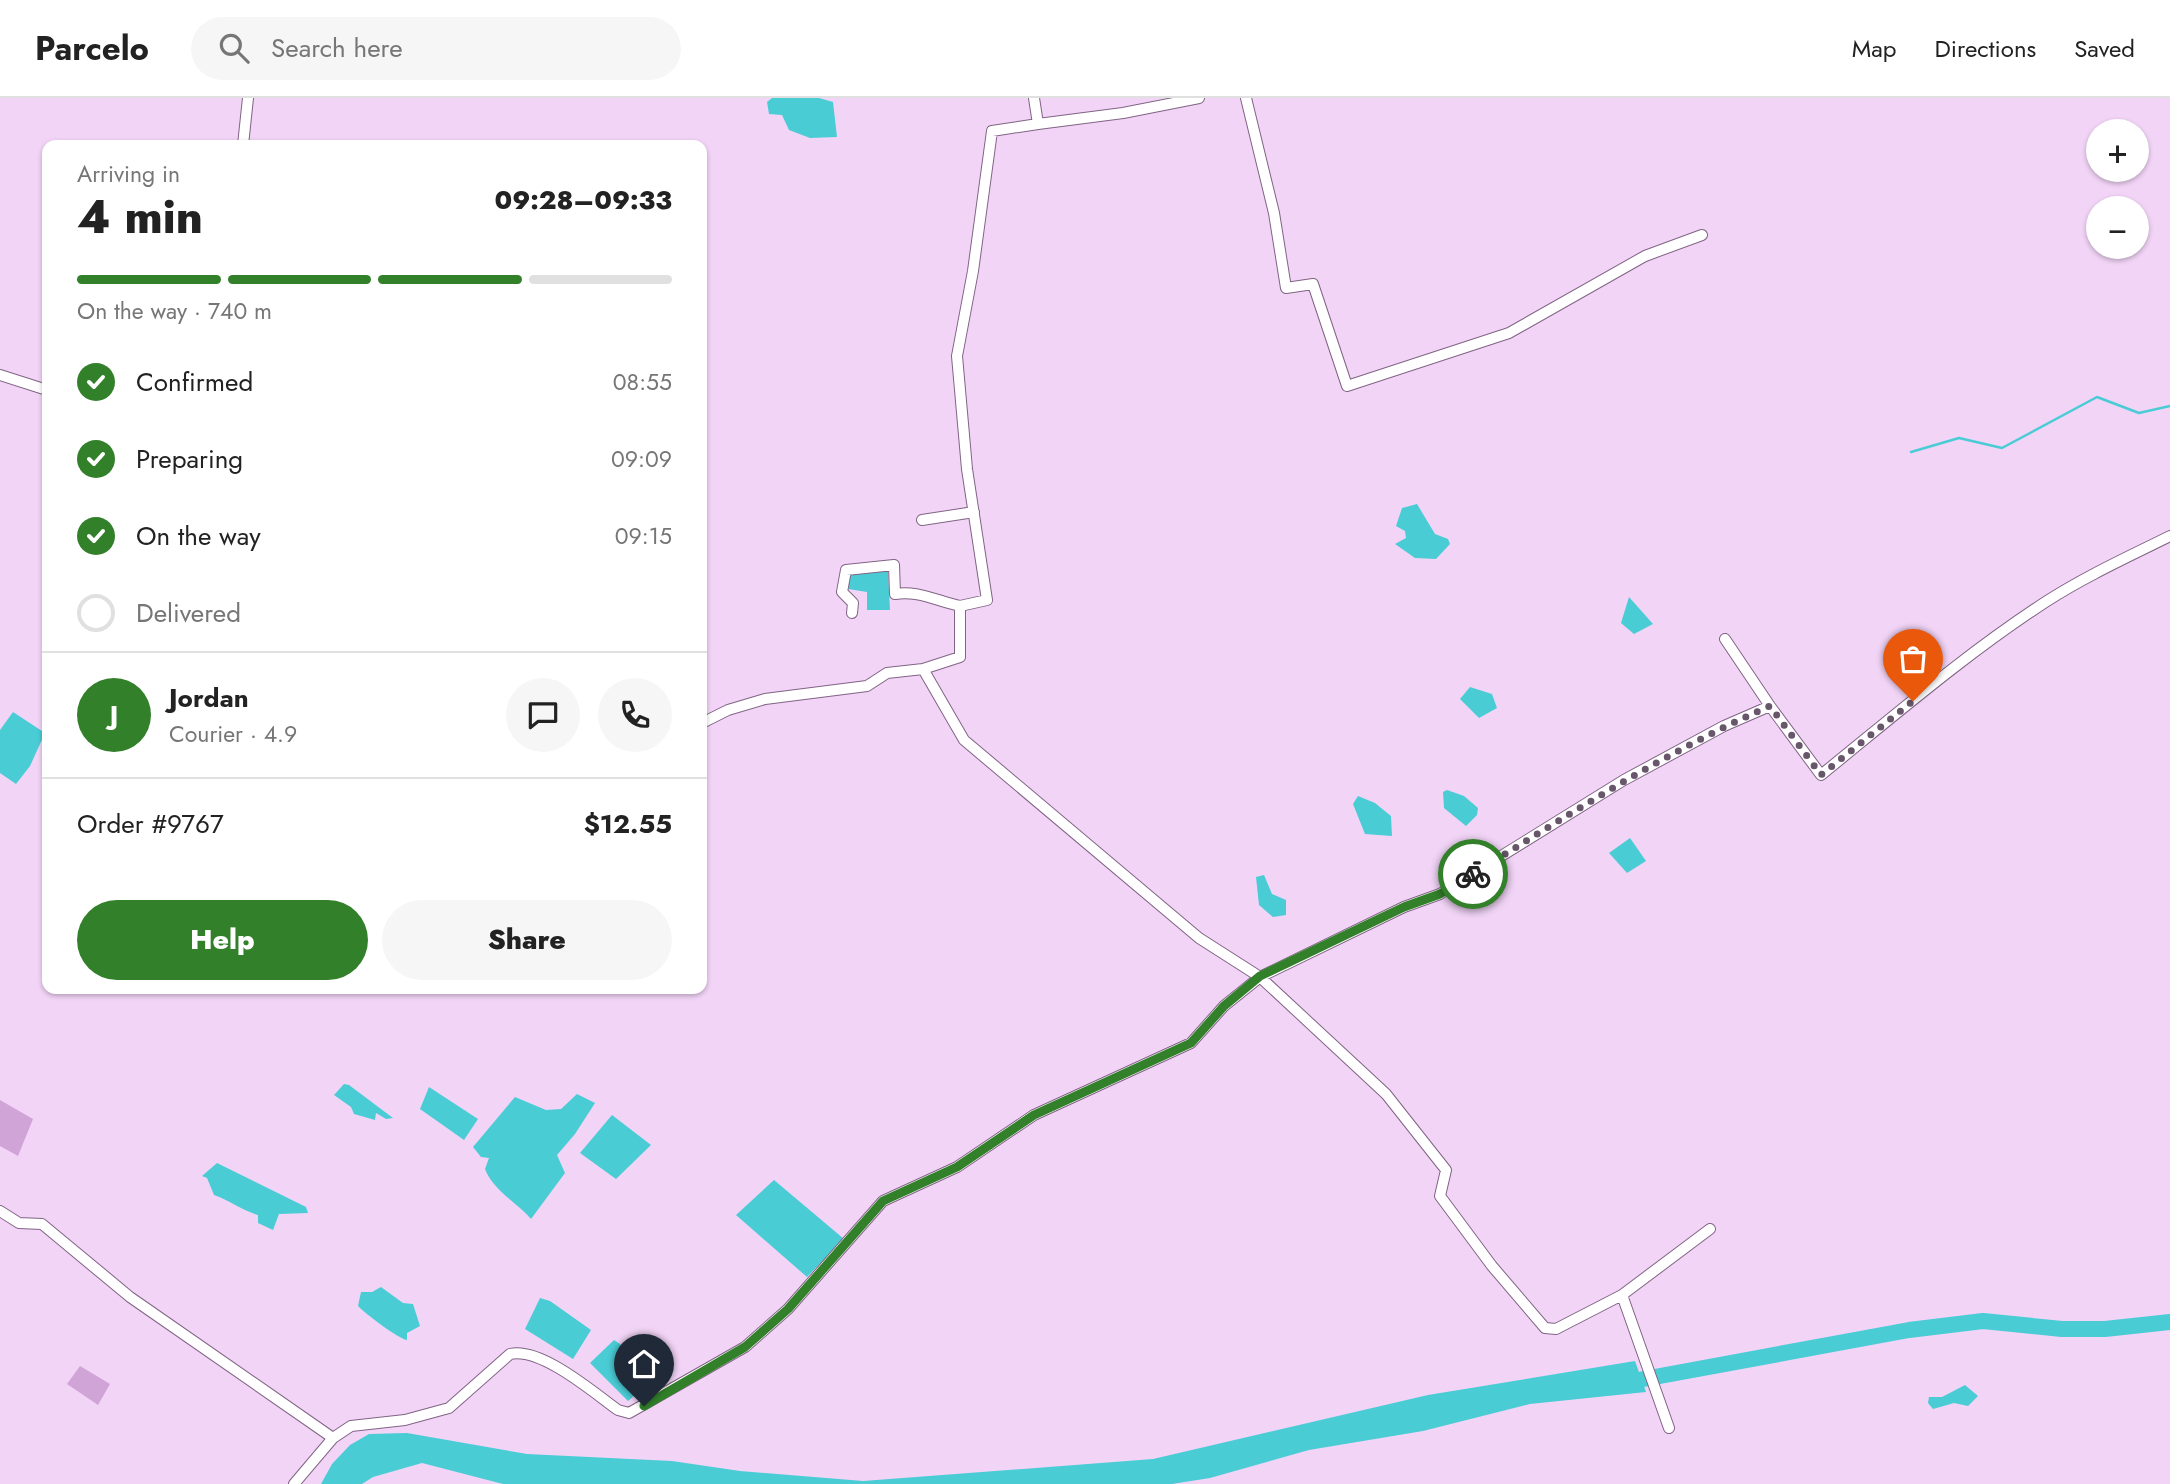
<!DOCTYPE html>
<html lang="en">
<head>
<meta charset="utf-8">
<style>
  :root { --surface:#fff; --page:#f6f6f6; --text:#222; --muted:#767676; --line:#e0e0e0; --accent:#32802a }
  body { margin:0; font-family:Jost,sans-serif; background:var(--page); color:var(--text); height:100vh; display:flex; flex-direction:column; font-size:26px; white-space:nowrap }
  * { box-sizing:border-box; margin:0 }
  p { font-size:23px; color:var(--muted) }
  .icon { flex:none; width:38px; height:38px; fill:none; stroke:currentColor; stroke-width:2; stroke-linecap:round; stroke-linejoin:round }
  .map { position:relative; flex:1; overflow:hidden }
  .drawer { position:absolute; left:42px; top:42px; width:665px; height:854px; display:flex; flex-direction:column; background:var(--surface); border-radius:14px; box-shadow:0 2px 5px #0004 }
  .drawer>* { flex:none }
  .tools { position:absolute; left:2086px; top:21px; display:grid; gap:14px }
  .tools a { display:grid; place-items:center; width:63px; height:63px; border-radius:50%; background:var(--surface); box-shadow:0 2px 5px #0004; font-size:35px }
  .pin { position:absolute; display:grid; place-items:center; width:60px; height:60px; color:#fff; margin:-72px -30px; border-radius:50% 50% 50% 0; rotate:-45deg; box-shadow:0 0 7px #0007 }
  .pin .icon { rotate:45deg }
  .courier { position:absolute; display:grid; place-items:center; width:70px; height:70px; margin:-35px; border:5px solid #32802a; border-radius:50%; background:#fff; color:#222; box-shadow:0 2px 9px #0007 }
  .headline em { font-style:normal; font-weight:800 }
  .headline div { display:flex; flex-direction:column-reverse }
  .headline { display:flex; align-items:center; justify-content:space-between; height:119px; padding:0 35px }
  h1 { font-size:46px; font-weight:800; line-height:52px }
  .bar { display:grid; grid-template-columns:repeat(4,1fr); gap:10px 7px; align-content:center; height:84px; padding:0 35px }
  .bar i { height:9px; border-radius:5px; background:var(--line) }
  .bar .selected { background:var(--accent) }
  .bar p { grid-column:span 4 }
  .line { display:flex; align-items:center; gap:18px; padding:0 35px; border-top:2px solid var(--line) }
  .line div { flex:1 }
  .round { display:grid; place-items:center; flex:none; width:74px; height:74px; border-radius:37px; background:var(--page) }
  ol { padding:0 35px; list-style:none }
  li { display:flex; align-items:center; gap:21px; height:77px }
  li p { margin-inline-start:auto }
  li .icon { padding:7px; border-radius:50%; background:var(--accent); color:#fff; stroke-width:4 }
  li:last-child { color:var(--muted) }
  li i { width:38px; height:38px; border:4px solid var(--line); border-radius:50% }
  .action { display:flex; gap:14px; margin-top:auto; padding:14px 35px }
  .action a { flex:1; height:80px; border-radius:42px; background:var(--accent); color:#fff; font-size:28px; font-weight:800; line-height:80px; text-align:center }
  .action a+a { background:var(--page); color:var(--text) }
  header { display:flex; align-items:center; gap:42px; box-sizing:border-box; height:98px; padding:0 35px; background:var(--surface); border-bottom:2px solid var(--line) }
  header strong { font-size:33px }
  nav { display:flex; gap:38px; margin-inline-start:auto; font-size:24px }
  .search { width:490px; height:63px; background:var(--page); display:flex; align-items:center; gap:18px; box-sizing:border-box; padding:0 24px; border-radius:38px; color:var(--muted); font-size:26px }
  .map>svg:first-child { display:block }
  .green { fill:#d0a4d7 }
  .water { fill:#4accd5 }
  .lines { fill:none; stroke-linecap:round; stroke-linejoin:round }
  .stream { stroke:#4accd5; stroke-width:2.5 }
  .river { stroke:#4accd5; stroke-width:16 }
  .minor-casing { stroke:#806484; stroke-width:12 }
  .minor { stroke:#fff; stroke-width:10 }
  .done { stroke:#68566a; stroke-width:7; stroke-dasharray:0 12.6 }
  .route { stroke:#32802a; stroke-width:9 }
</style>
</head>
<body>
<header>
<strong>Parcelo</strong>
<div class="search"><svg class="icon" aria-label="search" viewBox="0 0 24 24"><circle cx="10" cy="10" r="6"/><path d="M15 15l6 6"/></svg>Search here</div>
<nav><a>Map</a><a>Directions</a><a>Saved</a></nav>
</header>
<div class="map">
<svg width="2170" height="1386" viewBox="0 0 2170 1386">
  <rect width="100%" height="100%" fill="#f2d4f7"/>
  <path class="green" d="M0,1002L33,1021L18,1058L0,1048Z
    M80,1268L110,1286L98,1307L67,1286Z"/>
  <path class="water" d="M772,0H819L833,4L837,39L810,40L789,32L782,17L769,16L767,4Z
    M1417,406L1435,436L1448,441L1450,446L1436,461L1415,460L1395,446L1406,440L1405,433L1396,428L1402,410Z
    M888,473L890,512H867V494L848,491V475Z
    M1629,499L1653,526L1634,536L1621,525Z
    M1470,589L1492,596L1497,610L1479,620L1460,601Z
    M13,614L45,635L30,668L16,686L0,675V632Z
    M1447,692L1464,698L1478,710L1477,717L1466,728L1444,710L1443,694Z
    M1358,698L1375,705L1391,718L1392,738L1365,736L1353,706Z
    M1630,740L1646,763L1627,775L1609,755Z
    M1264,777L1272,796L1286,802V817L1273,819L1259,807L1256,779Z
    M344,986L349,987L393,1020L386,1021L376,1015L375,1022L354,1016L351,1009L334,997Z
    M429,989L478,1021L464,1042L420,1011Z
    M577,996L595,1005L575,1036L557,1057L565,1075L531,1121C516,1104 493,1092 485,1071L489,1060L481,1059L473,1049L515,999L546,1012L561,1011Z
    M612,1017L651,1047L616,1081L580,1055Z
    M217,1065L306,1109L308,1115L279,1116L273,1132L258,1125V1117C241,1112 231,1103 214,1097L207,1080L202,1078Z
    M774,1082L844,1141L807,1179L736,1117Z
    M381,1189L403,1205L413,1206L420,1228L407,1235V1242C397,1240 366,1216 358,1208L361,1194H372Z
    M540,1200L550,1203L591,1232L573,1261L525,1231Z
    M614,1242L626,1250L643,1272L663,1276L664,1284L649,1285L628,1303L590,1265Z
    M1635,1263L1646,1294L1530,1306L1423,1333L1309,1352L1210,1380L1172,1386H503L422,1365L373,1379L362,1386H321L332,1366L350,1347L369,1336L407,1335L527,1356L672,1363L740,1373L863,1383L1153,1361L1428,1297Z
    M1965,1287L1978,1298L1968,1308L1954,1305L1933,1311L1928,1305L1929,1299H1942Z"/>
  <g class="lines">
    <path class="stream" d="M1911,354L1959,340L2002,350L2097,299L2139,315L2170,308"/>
    <path class="river" d="M1622,1285L1909,1232L1983,1223L2062,1231H2105L2170,1224"/>
    <g class="minor-casing">
      <path id="minor" d="M1034,0L1038,26L992,33L973,173L957,258L967,371L987,502L960,508V559L923,571L964,642L1199,840L1260,879L1404,809L1440,796L1624,682L1724,628L1770,608L1821,677C1895,617 1967,555 2047,503C2086,478 2128,459 2170,438
        M1246,0L1274,115L1286,190L1313,186L1347,288L1509,235L1645,158L1702,137
        M1038,26L1123,15L1199,0
        M243,47L248,0
        M0,277L47,292
        M922,422L974,414
        M852,515L853,505L842,494L846,472L894,467L895,496C917,492 937,503 960,508
        M1725,541L1770,608
        M702,625L728,612L765,601L867,588L887,575L923,571
        M0,1113L19,1125L42,1126L130,1199L333,1340L294,1386
        M1622,1197L1669,1330
        M333,1340L351,1328L405,1322L449,1310L510,1256C541,1249 593,1294 618,1312L629,1315L745,1249L788,1211L883,1103L957,1069L1034,1017L1191,945L1224,908L1260,879L1386,996L1446,1072L1440,1098L1492,1168L1545,1230L1556,1231L1622,1197L1710,1131"/>
    </g>
    <use href="#minor" class="minor"/>
  </g>
  <g class="lines">
    <path class="done" d="M1473,776C1570,716 1665,654 1770,608L1821,677L1913,603"/>
    <path class="route" d="M644,1308L745,1249L788,1211L883,1103L957,1069L1034,1017L1191,945L1224,908L1260,878L1404,809L1440,796L1473,776"/>
  </g>
</svg>
<div class="tools">
<a>+</a>
<a>−</a>
</div>
<div class="pin" style="left:1913px;top:603px;background:#ea580c"><svg class="icon" aria-label="bag" viewBox="0 0 24 24"><path d="M5 8h14l-1 12H6zM9 8a3 3 0 0 1 6 0"/></svg></div>
<div class="pin" style="left:644px;top:1308px;background:#1f2937"><svg class="icon" aria-label="home" viewBox="0 0 24 24"><path d="M3 11l9-7 9 7M6 9v11h12V9"/></svg></div>
<div class="courier" style="left:1473px;top:776px"><svg class="icon" aria-label="bike" viewBox="0 0 24 24"><circle cx="6" cy="16" r="4"/><circle cx="18" cy="16" r="4"/><path d="M6 16l4-8h5l3 8M10 8l3 8H6M13 5h3"/></svg></div>
<section class="drawer">
<div class="headline"><div><h1>4 min</h1><p>Arriving in</p></div><em>09:28–09:33</em></div>
<div class="bar"><i class="selected"></i><i class="selected"></i><i class="selected"></i><i></i><p>On the way · 740 m</p></div>
<ol>
<li><svg class="icon" aria-label="check" viewBox="0 0 24 24"><path d="M5 12l5 5 9-10"/></svg>Confirmed<p>08:55</p></li>
<li><svg class="icon" aria-label="check" viewBox="0 0 24 24"><path d="M5 12l5 5 9-10"/></svg>Preparing<p>09:09</p></li>
<li><svg class="icon" aria-label="check" viewBox="0 0 24 24"><path d="M5 12l5 5 9-10"/></svg>On the way<p>09:15</p></li>
<li><i></i>Delivered</li>
</ol>
<div class="line" style="height:126px"><b class="round" style="background:var(--accent);color:#fff">J</b><div><b>Jordan</b><p>Courier · 4.9</p></div><a class="round"><svg class="icon" aria-label="chat" viewBox="0 0 24 24"><path d="M4 5h16v11H9l-5 4z"/></svg></a><a class="round"><svg class="icon" aria-label="phone" viewBox="0 0 24 24"><path d="M5 4h4l2 5-3 2q2 4 5 5l2-3 5 2v4C11 20 4 13 5 4z"/></svg></a></div>
<div class="line" style="height:91px"><div>Order #9767</div><b>$12.55</b></div>
<div class="action"><a>Help</a><a>Share</a></div>
</section>
</div>
</body>
</html>
